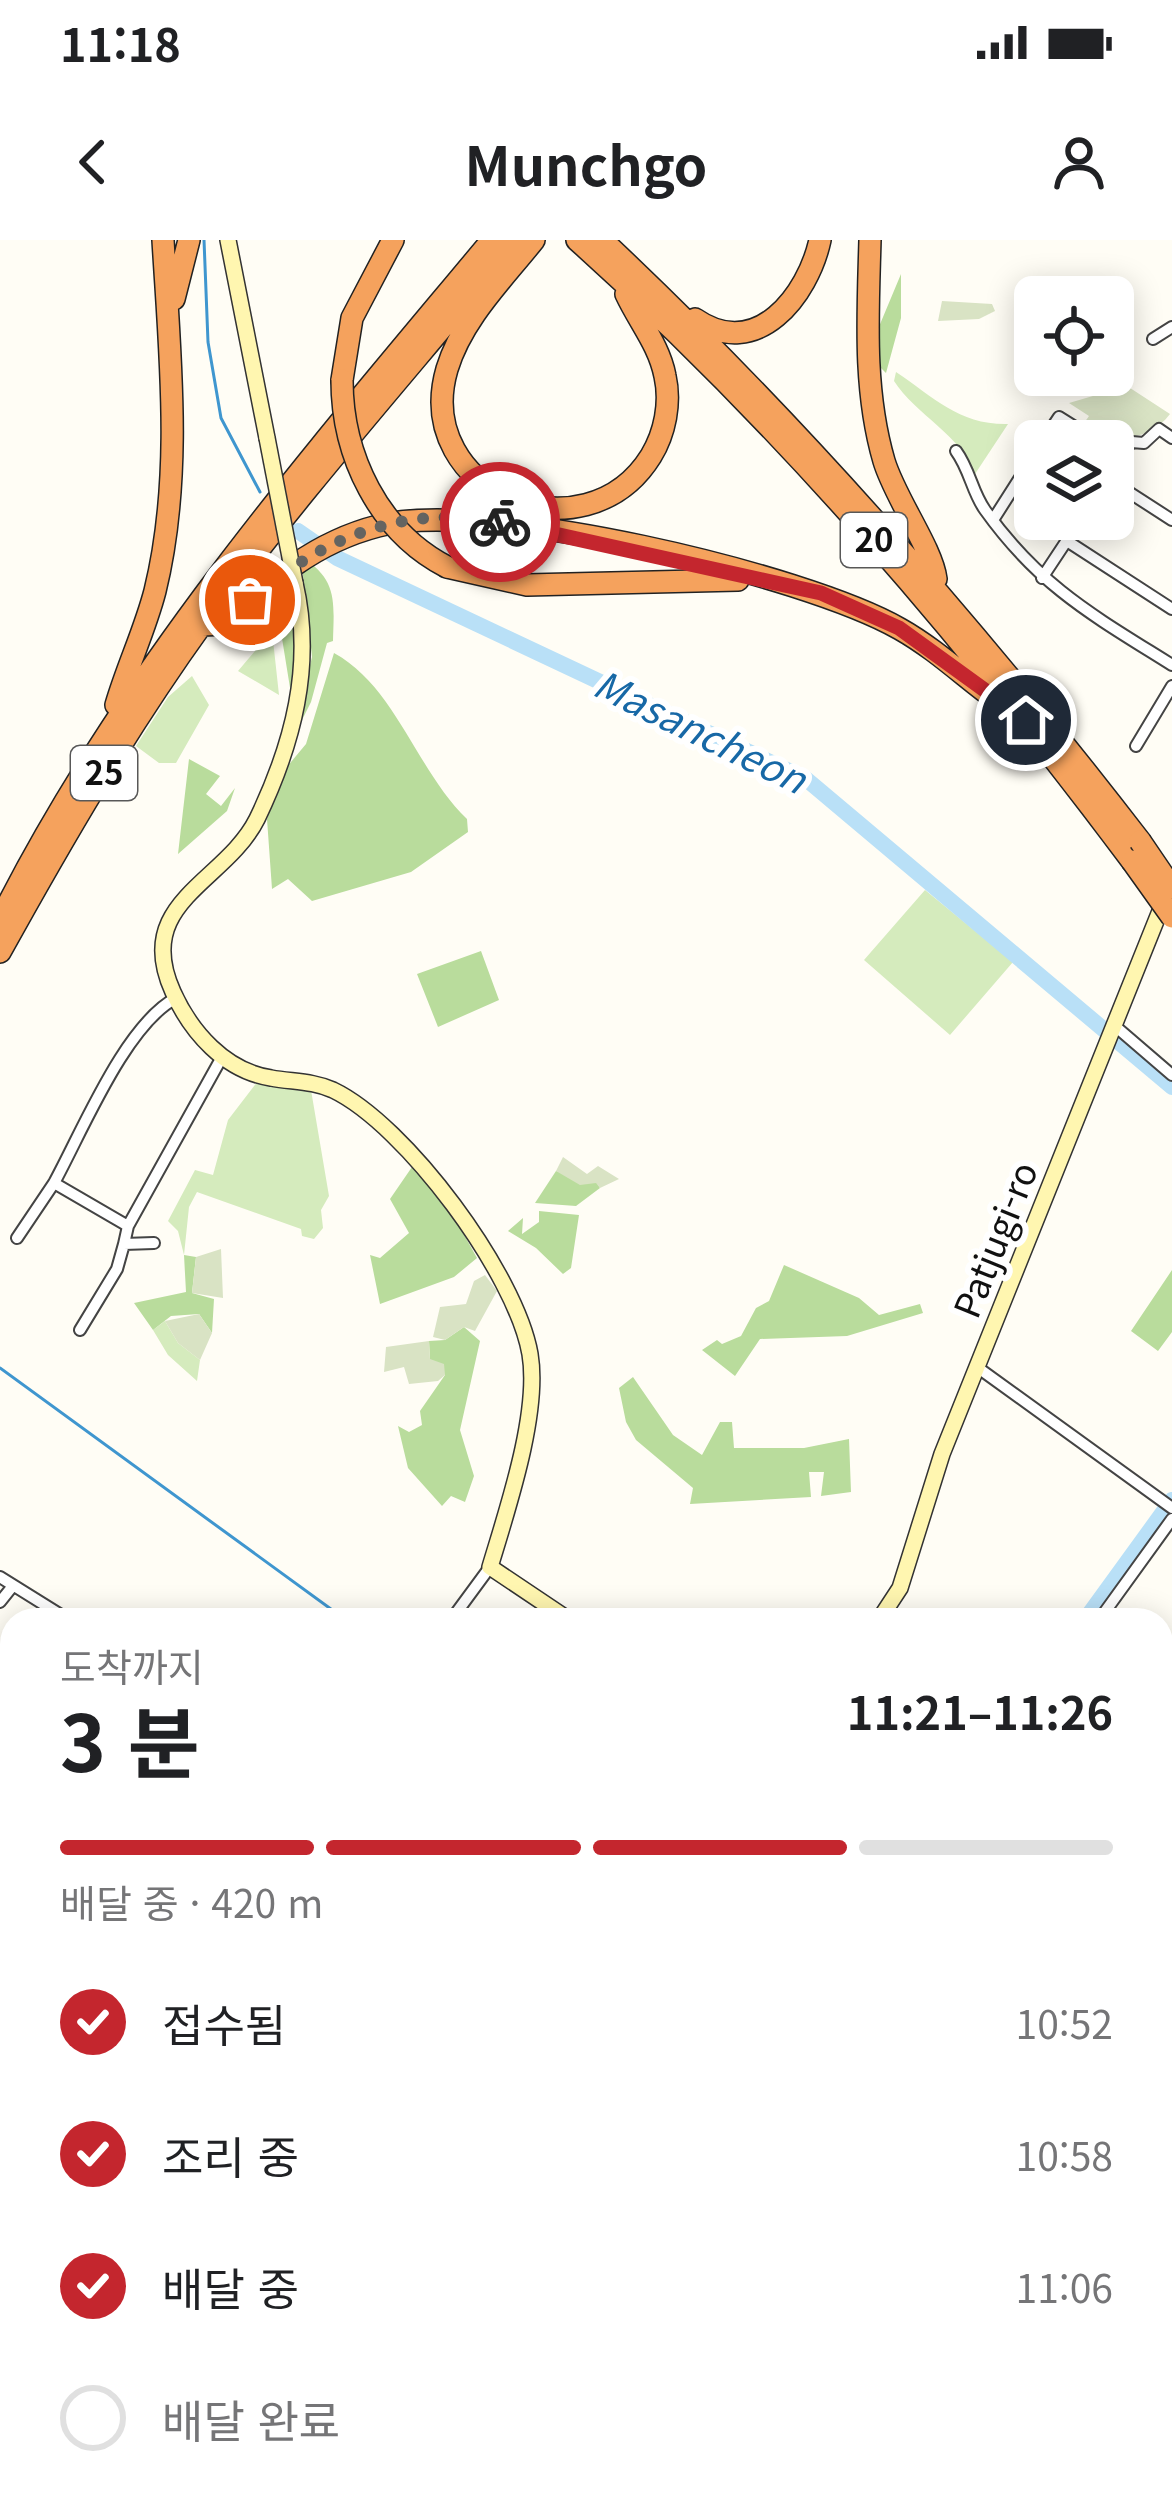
<!DOCTYPE html>
<html lang="ko">
<head>
<meta charset="utf-8">
<style>
  :root { --surface:#fff; --page:#f2f2f2; --text:#202124; --muted:#757577; --line:#e0e0e0; --accent:#c4262e }
  body { margin:0; font-family:Georgia,"Noto Sans KR",serif; background:var(--page); color:var(--text); height:100vh; display:flex; flex-direction:column; font-size:45px; white-space:nowrap }
  * { box-sizing:border-box; margin:0 }
  p { font-size:39px; color:var(--muted) }
  .icon { flex:none; width:66px; height:66px; fill:none; stroke:currentColor; stroke-width:2; stroke-linecap:round; stroke-linejoin:round }
  .map { position:relative; flex:1; overflow:hidden }
  .drawer { position:absolute; left:0px; top:1368px; width:1173px; height:903px; display:flex; flex-direction:column; background:var(--surface); border-radius:36px 36px 0 0; box-shadow:0 6px 30px #0003 }
  .drawer>* { flex:none }
  .fabs { position:absolute; left:1014px; top:36px; display:grid; gap:24px }
  .fabs a { display:grid; place-items:center; width:120px; height:120px; border-radius:18px; background:var(--surface); box-shadow:0 6px 30px #0003; font-size:60px }
  .pin { position:absolute; display:grid; place-items:center; width:102px; height:102px; color:#fff; margin:-51px; border:6px solid #fff; border-radius:50%; box-shadow:0 3px 12px #0007 }
  .courier { position:absolute; display:grid; place-items:center; width:120px; height:120px; margin:-60px; border:9px solid #c4262e; border-radius:50%; background:#fff; color:#222; box-shadow:0 3px 15px #0007 }
  .summary em { font-style:normal; font-weight:700 }
  .summary div { display:flex; flex-direction:column-reverse }
  .summary { display:flex; align-items:center; justify-content:space-between; height:204px; padding:0 60px }
  h1 { font-size:78px; font-weight:700; line-height:90px }
  .bar { display:grid; grid-template-columns:repeat(4,1fr); gap:18px 12px; align-content:center; height:144px; padding:0 60px }
  .bar i { height:15px; border-radius:9px; background:var(--line) }
  .bar .active { background:var(--accent) }
  .bar p { grid-column:span 4 }
  ol { padding:0 60px; list-style:none }
  li { display:flex; align-items:center; gap:36px; height:132px }
  li p { margin-inline-start:auto }
  li .icon { padding:12px; border-radius:50%; background:var(--accent); color:#fff; stroke-width:4 }
  li:last-child { color:var(--muted) }
  li i { width:66px; height:66px; border:6px solid var(--line); border-radius:50% }
  .status { display:flex; justify-content:space-between; align-items:center; height:84px; padding:0 60px; background:var(--surface); direction:ltr }
  .status svg { height:33px; fill:currentColor }
  header { display:flex; justify-content:space-between; align-items:center; height:156px; padding:0 60px; background:var(--surface); font-size:54px; font-weight:700 }
  .map>svg:first-child { display:block }
  .green { fill:#d5ebbd }
  .forest { fill:#b9dc9c }
  .cemetery { fill:#d9e3c4 }
  .pitch { fill:#e6f2cf }
  .water { fill:#b9e0f7; stroke:#3f96cf; stroke-width:3 }
  .lines { fill:none; stroke-linecap:round; stroke-linejoin:round }
  .stream { stroke:#3f96cf; stroke-width:3 }
  .river { stroke:#b9e0f7; stroke-width:16 }
  .street-casing { stroke:#444; stroke-width:14 }
  .secondary-casing { stroke:#333; stroke-width:18 }
  .highway-casing { stroke:#222; stroke-width:24 }
  .street { stroke:#fff; stroke-width:10 }
  .secondary { stroke:#fff6b0; stroke-width:15 }
  .highway { stroke:#f5a25d; stroke-width:21 }
  .secondary-bridge-casing { stroke:#333; stroke-width:18; stroke-linecap:butt }
  .highway-bridge-casing { stroke:#222; stroke-width:24; stroke-linecap:butt }
  .secondary-bridge { stroke:#fff6b0; stroke-width:15 }
  .highway-bridge { stroke:#f5a25d; stroke-width:21 }
  .done { stroke:#646461; stroke-width:12; stroke-dasharray:0 21.6 }
  .route { stroke:#c4262e; stroke-width:15 }
  .labels { text-anchor:middle; stroke-width:12; stroke-linejoin:round; paint-order:stroke }
  .shield { fill:#fff; stroke:#585858; stroke-width:3 }
  .shield-label { font-size:33px; font-weight:bold; fill:#111 }
  .street-label { font-size:36px; fill:#111; stroke:#fff }
  .water-label { font-size:39px; font-style:italic; fill:#1768a6; stroke:#fff }
</style>
</head>
<body>
<div class="status"><b>11:18</b><svg viewBox="0 0 49 12"><path d="M0 12V9h3v3zM5 12V6h3v6zM10 12V3h3v9zM15 12V0h3v12zM26 1h20v11H26zM47 4h2v5h-2z"/></svg></div>
<header><svg class="icon" aria-label="back" viewBox="0 0 24 24"><path d="M15 5l-7 7 7 7"/></svg>Munchgo<svg class="icon" aria-label="person" viewBox="0 0 24 24"><circle cx="12" cy="8" r="4"/><path d="M4 21q1-7 8-7t8 7"/></svg></header>
<div class="map">
<svg width="1172" height="2270" viewBox="0 0 1172 2270">
  <rect width="100%" height="100%" fill="#fffdf5"/>
  <path class="green" d="M896,132C935,158 959,185 1008,184L975,234C963,197 915,174 894,141Z
    M272,391L279,455L238,431Z
    M192,436L209,465L176,523H159L136,506L168,457Z
    M925,650L1013,722L950,795L864,720Z
    M258,841L311,850L329,956L321,970L323,988L314,999L302,996L301,989L197,952L189,967L184,1015L178,991L168,981L195,930L213,935L228,880Z
    M165,1081L178,1103L200,1120L197,1141L168,1115L153,1090Z"/>
  <path class="forest" d="M901,34V78L886,133L879,126L878,89Z
    M301,317C338,339 334,362 333,401L327,403L311,462L292,500L312,417Z
    M288,341L299,399L292,460L274,349Z
    M334,413C396,447 416,530 467,579L468,592L411,632L312,661L288,639L272,649L267,579L281,534L306,504Z
    M189,519L220,536L206,554L221,566L235,548L227,571L178,614Z
    M481,711L499,760L438,787L417,734Z
    M412,927L452,973L477,1018L454,1037L380,1064L370,1015L380,1018L409,993L390,959Z
    M556,931L597,943L600,948L576,966L535,963Z
    M539,971L579,975L571,1028L563,1034L536,1008L508,991L523,978L522,994L539,982Z
    M184,1015L196,1017L192,1053L214,1059L212,1093L199,1074L171,1076L153,1090L134,1063L186,1052Z
    M784,1025L859,1058L879,1075L920,1064L923,1073L847,1096L760,1099L735,1136L702,1110L717,1100L722,1104L741,1096L756,1068L769,1061Z
    M1172,1030V1092L1158,1111L1131,1091Z
    M464,1087L480,1101L460,1190L474,1236L465,1262L451,1256L442,1266L408,1228L398,1186L409,1192L422,1185L420,1171L445,1135L430,1120L429,1101L445,1100Z
    M633,1137L673,1195L702,1215L720,1182H732L734,1208H804L849,1199L851,1252L821,1256L824,1232H809L811,1257L690,1264L693,1248L636,1200L626,1182L619,1148Z"/>
  <path class="cemetery" d="M942,61L992,64L995,71L979,79L938,81Z
    M1127,146L1170,174C1151,200 1111,206 1082,186L1089,176L1069,163Z
    M563,917L587,934L598,926L619,939L600,948L596,943L580,945L556,931Z
    M221,1009L223,1058L192,1053L196,1017Z
    M485,1035L497,1051L475,1091L464,1087L445,1100L433,1097L440,1067L466,1064L474,1041Z
    M199,1074L212,1093L200,1120L178,1103L165,1081Z
    M429,1101L430,1119L444,1124L445,1135L438,1141L409,1144L404,1127L384,1132L386,1107Z"/>
  <path class="pitch" d="M0,2156L12,2160V2259H71L68,2270H0Z"/>
  <path class="water" d="M0,1862L12,1863V2020L0,2023Z"/>
  <g class="lines">
    <path class="stream" d="M204,0L208,102L221,178L260,252
      M0,1128L346,1380
      M1161,1761L1172,1749"/>
    <path class="river" d="M298,291L337,318L806,539L1172,847
      M1085,1380L1172,1260
      M753,2259L755,2270"/>
    <g class="street-casing">
      <path id="street" d="M1153,99L1172,87
        M1043,201L1059,177L1094,199L1144,203L1159,189L1172,198
        M956,211C970,230 972,252 985,270C1040,347 1094,376 1172,425
        M1113,230L1131,202
        M1113,242L1172,280
        M993,280L1035,214
        M1067,301L1172,369
        M1042,338L1081,279
        M1136,506L1172,446
        M1115,786L1172,835
        M128,986L54,943C82,892 125,785 176,758
        M17,998L54,943
        M154,1003L124,1004L128,986L222,817
        M80,1090L117,1029L124,1004
        M977,1127L1172,1268
        M0,1337L69,1380
        M0,1362L12,1347
        M451,1380L490,1327
        M1099,1380L1172,1279
        M0,1437L12,1447
        M1161,1781L1172,1772
        M446,2259L448,2270"/>
    </g>
    <g class="secondary-casing">
      <path id="secondary" d="M228,0L267,198
        M295,343C314,425 293,504 257,579C225,643 132,662 173,752C191,792 225,831 271,838C293,842 313,841 333,850C406,885 516,1034 530,1114C540,1173 507,1270 490,1327L569,1380
        M879,1380L900,1348L942,1214L1164,661
        M0,1714L12,1715
        M0,1773L12,1780
        M0,1789L12,1796
        M1161,2100L1172,2105
        M1161,2112L1172,2117
        M226,2270L231,2259"/>
    </g>
    <g class="highway-casing">
      <path id="highway" d="M534,0C503,39 462,79 447,129C411,253 585,322 651,216C665,193 671,163 665,136C659,105 639,82 626,54
        M577,0C785,186 965,398 1132,621
        M602,0C800,186 975,387 1140,601
        M870,0C868,74 863,149 884,221C895,258 932,308 936,339
        M174,59L189,0
        M695,79C757,122 808,55 820,0
        M342,140L352,78L393,0
        M447,327L527,345L738,340
        M202,385L227,384C271,339 316,302 378,286C483,258 804,334 900,389C946,415 981,454 1026,480
        M116,465C127,427 145,390 155,351C183,237 170,116 163,0
        M0,680C127,427 312,216 492,0
        M0,712C62,600 127,488 202,384C300,251 410,128 515,0"/>
    </g>
    <use href="#street" class="street"/>
    <use href="#secondary" class="secondary"/>
    <use href="#highway" class="highway"/>
    <g class="secondary-bridge-casing">
      <path id="secondary-bridge" d="M267,198L295,343"/>
    </g>
    <g class="highway-bridge-casing">
      <path id="highway-bridge" d="M342,140C342,216 379,292 447,327
        M1140,601L1172,648
        M1132,621L1172,677"/>
    </g>
    <use href="#secondary-bridge" class="secondary-bridge"/>
    <use href="#highway-bridge" class="highway-bridge"/>
  </g>
  <g class="lines">
    <path class="done" d="M250,360C322,298 403,264 500,282"/>
    <path class="route" d="M500,282L821,353L899,388L1026,480"/>
  </g>
  <g class="labels">
    <g class="shield">
      <rect x="841" y="273" width="66" height="54" rx="9"/>
      <rect x="71" y="506" width="66" height="54" rx="9"/>
    </g>
    <g class="shield-label">
      <text x="874" y="312">20</text>
      <text x="104" y="545">25</text>
    </g>
    <g class="street-label">
      <text transform="translate(996 1000) rotate(-68)" y="13">Patjugi-ro</text>
    </g>
    <g class="water-label">
      <text transform="translate(700 492) rotate(26)" y="14">Masancheon</text>
    </g>
  </g>
</svg>
<div class="fabs">
<a><svg class="icon" aria-label="locate" viewBox="0 0 24 24"><circle cx="12" cy="12" r="6"/><path d="M12 2v4M12 18v4M2 12h4M18 12h4"/></svg></a>
<a><svg class="icon" aria-label="layers" viewBox="0 0 24 24"><path d="M12 4l9 5-9 5-9-5zM3 14l9 5 9-5"/></svg></a>
</div>
<div class="pin" style="left:250px;top:360px;background:#ea580c"><svg class="icon" aria-label="bag" viewBox="0 0 24 24"><path d="M5 8h14l-1 12H6zM9 8a3 3 0 0 1 6 0"/></svg></div>
<div class="pin" style="left:1026px;top:480px;background:#1f2937"><svg class="icon" aria-label="home" viewBox="0 0 24 24"><path d="M3 11l9-7 9 7M6 9v11h12V9"/></svg></div>
<div class="courier" style="left:500px;top:282px"><svg class="icon" aria-label="bike" viewBox="0 0 24 24"><circle cx="6" cy="16" r="4"/><circle cx="18" cy="16" r="4"/><path d="M6 16l4-8h5l3 8M10 8l3 8H6M13 5h3"/></svg></div>
<section class="drawer">
<div class="summary"><div><h1>3 분</h1><p>도착까지</p></div><em>11:21–11:26</em></div>
<div class="bar"><i class="active"></i><i class="active"></i><i class="active"></i><i></i><p>배달 중 · 420 m</p></div>
<ol>
<li><svg class="icon" aria-label="check" viewBox="0 0 24 24"><path d="M5 12l5 5 9-10"/></svg>접수됨<p>10:52</p></li>
<li><svg class="icon" aria-label="check" viewBox="0 0 24 24"><path d="M5 12l5 5 9-10"/></svg>조리 중<p>10:58</p></li>
<li><svg class="icon" aria-label="check" viewBox="0 0 24 24"><path d="M5 12l5 5 9-10"/></svg>배달 중<p>11:06</p></li>
<li><i></i>배달 완료</li>
</ol>
</section>
</div>
</body>
</html>
